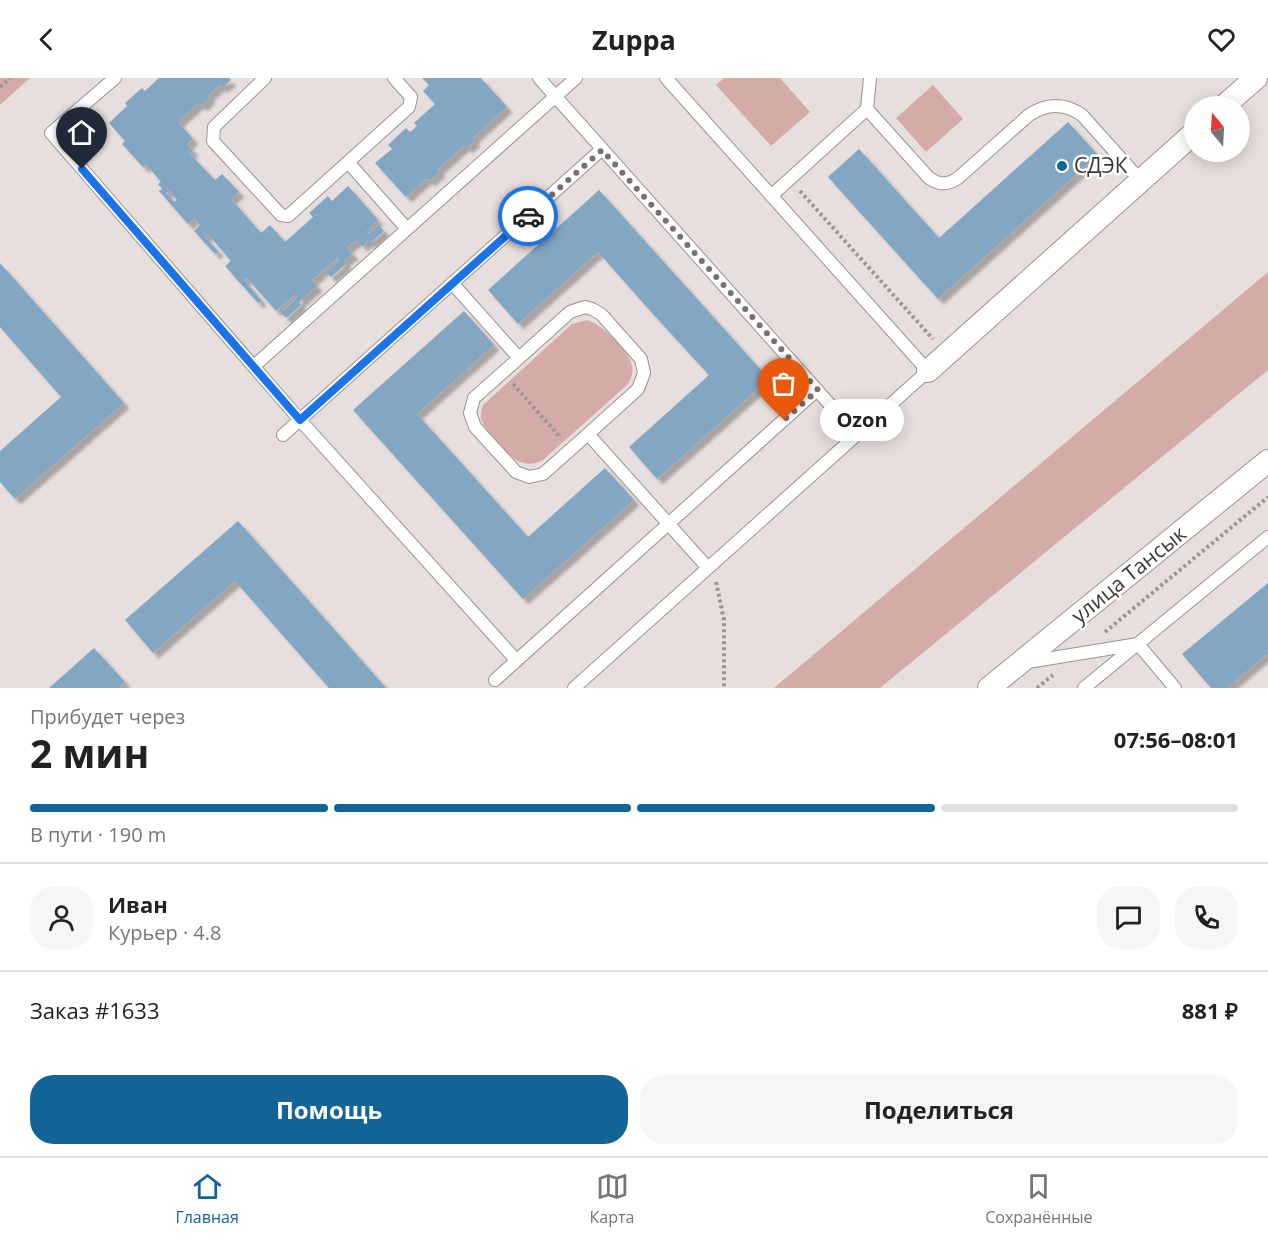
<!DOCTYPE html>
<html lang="ru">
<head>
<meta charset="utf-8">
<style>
  :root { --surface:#fff; --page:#f6f6f6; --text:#222; --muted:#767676; --line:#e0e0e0; --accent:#126496 }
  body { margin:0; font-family:"Open Sans",sans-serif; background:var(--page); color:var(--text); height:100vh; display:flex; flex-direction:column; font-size:22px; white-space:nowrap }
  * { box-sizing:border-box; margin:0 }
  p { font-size:20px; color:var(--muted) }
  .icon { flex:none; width:33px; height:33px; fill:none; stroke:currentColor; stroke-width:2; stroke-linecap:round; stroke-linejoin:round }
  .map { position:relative; height:610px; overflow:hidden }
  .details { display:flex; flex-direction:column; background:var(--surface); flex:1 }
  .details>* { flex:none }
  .needle { width:39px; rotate:342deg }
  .fabs { position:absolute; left:1184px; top:18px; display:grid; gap:12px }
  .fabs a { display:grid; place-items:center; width:66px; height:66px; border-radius:50%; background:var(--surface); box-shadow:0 3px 15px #0003; font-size:30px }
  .pin { position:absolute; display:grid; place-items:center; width:51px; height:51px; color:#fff; margin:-62px -26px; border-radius:50% 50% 50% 0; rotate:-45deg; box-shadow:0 0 6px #0007 }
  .pin .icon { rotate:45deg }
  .courier { position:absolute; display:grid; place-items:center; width:60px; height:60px; margin:-30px; border:4px solid #1a73e8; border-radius:50%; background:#fff; color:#222; box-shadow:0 2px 8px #0007 }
  .bubble { position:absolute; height:42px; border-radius:21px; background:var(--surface); box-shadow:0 3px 15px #0003; font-size:20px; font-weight:700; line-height:42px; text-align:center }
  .head em { font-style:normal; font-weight:700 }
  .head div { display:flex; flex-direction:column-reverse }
  .head { display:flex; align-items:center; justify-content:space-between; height:102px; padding:0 30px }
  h1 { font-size:39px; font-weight:700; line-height:45px }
  .bar { display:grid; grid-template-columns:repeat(4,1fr); gap:9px 6px; align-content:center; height:72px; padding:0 30px }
  .bar i { height:8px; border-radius:4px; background:var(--line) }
  .bar .selected { background:var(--accent) }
  .bar p { grid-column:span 4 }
  .line { display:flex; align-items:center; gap:15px; padding:0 30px; border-top:2px solid var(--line) }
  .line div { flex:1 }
  .round { display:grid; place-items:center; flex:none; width:63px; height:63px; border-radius:24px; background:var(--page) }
  .cta { display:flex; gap:12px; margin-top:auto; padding:12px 30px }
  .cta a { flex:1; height:69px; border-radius:24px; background:var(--accent); color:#fff; font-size:24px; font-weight:700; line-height:69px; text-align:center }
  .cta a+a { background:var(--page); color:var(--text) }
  header { display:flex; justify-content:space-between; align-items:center; height:78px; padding:0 30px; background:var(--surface); font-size:27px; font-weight:700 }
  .dock { display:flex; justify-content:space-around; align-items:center; height:84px; border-top:2px solid var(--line); background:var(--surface); font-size:16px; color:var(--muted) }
  .dock a { display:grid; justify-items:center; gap:3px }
  .dock .selected { color:var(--accent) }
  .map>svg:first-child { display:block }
  .green { fill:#d5aba7 }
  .building { fill:#83a7c2; fill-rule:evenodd; filter:url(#shadow) }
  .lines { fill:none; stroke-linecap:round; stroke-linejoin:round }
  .lane-casing { stroke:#9a9392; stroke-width:14 }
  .street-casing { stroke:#9a9392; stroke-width:24 }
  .path { stroke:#9b9594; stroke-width:4; stroke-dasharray:3 3; stroke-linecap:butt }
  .lane { stroke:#fff; stroke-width:12 }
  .street { stroke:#fff; stroke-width:22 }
  .done { stroke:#777271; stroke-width:6; stroke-dasharray:0 10.8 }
  .route { stroke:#1a73e8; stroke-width:8 }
  .poi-dot { fill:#126496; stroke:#fff; stroke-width:2 }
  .labels { text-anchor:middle; stroke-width:5; stroke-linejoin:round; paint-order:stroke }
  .poi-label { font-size:21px; fill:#3a3736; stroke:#fff; text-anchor:start }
  .street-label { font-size:21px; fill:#3a3736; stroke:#fff }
</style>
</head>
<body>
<header><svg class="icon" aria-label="back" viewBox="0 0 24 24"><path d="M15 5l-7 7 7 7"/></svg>Zuppa<svg class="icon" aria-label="heart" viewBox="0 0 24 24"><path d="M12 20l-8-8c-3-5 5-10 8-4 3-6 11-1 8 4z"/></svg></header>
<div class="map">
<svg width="1268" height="610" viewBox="0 0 1268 610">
  <defs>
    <filter id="shadow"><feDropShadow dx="5.5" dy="5.5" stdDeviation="1.5" flood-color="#0004"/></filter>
  </defs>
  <rect width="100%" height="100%" fill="#e7dfde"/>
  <path class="green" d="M0,0H30L0,27Z
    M724,0H780L810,34L771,68L716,7Z
    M933,7L963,41L926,74L896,40Z
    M1268,194V292L880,610H774Z
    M587,242C600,245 627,271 631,284C634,293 632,300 627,307L543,382C536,386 528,387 520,384C510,380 484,351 481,341C480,336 482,331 483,327L572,246Z"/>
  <path class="building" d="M159,0H229L231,2L222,10L220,7L208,18L210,20L202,28L199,25L178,44L193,61L187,66L193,73L190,76L215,102L222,96L239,114L231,121L261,155L270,147L285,164L313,139L309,135L328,118L332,123L348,108L378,142L367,153L369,156L379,147L384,153L370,165L368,163L362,168L357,162L347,170L353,176L344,183L346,186L331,199L326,194L339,183L337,180L312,202L317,208L299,224L301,227L286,240L281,235L298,219L295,217L276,233L247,200L244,202L261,222L258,225L225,188L231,183L208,156L205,159L218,173L215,176L194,153L200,147L194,140L188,146L159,113L162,111L158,106L161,104L147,87L143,89L122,66L125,63L109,45L127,28L125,25L142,10L145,13ZM169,112L177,122L174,124L166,115Z
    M422,0H481L507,29L473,60L475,63L467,70L465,67L438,91L440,94L429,103L427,100L406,119L375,85L392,71L388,67L406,50L410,54L417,48L414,45L435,26L423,13L429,7Z
    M1068,44L1098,77L938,221L828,99L859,71L939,160Z
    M599,112L769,301L657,401L629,369L709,297L653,236L598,174L518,246L488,212Z
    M0,185L124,325L15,421L0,404V373L61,319L0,249Z
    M464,233L494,267L417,336L528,459L605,390L634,422L523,521L353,332Z
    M238,443L386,610H329L235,503L153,575L125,542Z
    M1268,505V575L1227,610H1211L1182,576Z
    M94,570L125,604L118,610H49Z"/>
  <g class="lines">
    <g class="lane-casing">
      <path id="lane" d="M115,0L51,55L300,342L516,582
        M265,0L214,49L213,63L281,137L288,138L348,84
        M394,0L411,19L409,29L348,84L407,151
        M539,0L857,357
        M867,31L870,0
        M771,118L867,31L929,100C939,107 948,107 958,100L1029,37C1047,25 1064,25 1082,37L1141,103
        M452,205L519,280L570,234L585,229L592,231L601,236L641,281L644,295L638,311L588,356L708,490
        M519,280L474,320L470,335L475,349L516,394L529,399L543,396L588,356
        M254,288L576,0
        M283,357L601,72
        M1028,584L1138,566L1175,610
        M495,602L817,312
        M574,610L928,293L666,0
        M1084,610L1268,459"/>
    </g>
    <g class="street-casing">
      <path id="street" d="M1224,28L1256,0
        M928,293L1194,55
        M989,610L1268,383"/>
    </g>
    <path class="path" d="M0,9L10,0
      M800,113L933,261
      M513,306L560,359
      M716,504L724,542V610
      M1105,554L1268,419
      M1037,610L1053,597"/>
    <use href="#lane" class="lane"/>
    <use href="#street" class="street"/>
  </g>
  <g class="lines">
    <path class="done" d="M528,138L602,72L818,312L784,342"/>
    <path class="route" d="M82,91L300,342L528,138"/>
  </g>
  <circle class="poi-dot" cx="1062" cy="88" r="6"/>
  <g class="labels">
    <g class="poi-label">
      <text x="1074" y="95">СДЭК</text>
    </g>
    <g class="street-label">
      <text transform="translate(1129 497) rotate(-39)" y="7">улица Тансык</text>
    </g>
  </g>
</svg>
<div class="fabs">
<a><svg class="needle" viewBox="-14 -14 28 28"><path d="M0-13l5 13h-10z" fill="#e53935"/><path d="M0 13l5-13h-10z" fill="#767676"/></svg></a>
</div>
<div class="pin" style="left:784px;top:342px;background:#ea580c"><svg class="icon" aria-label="bag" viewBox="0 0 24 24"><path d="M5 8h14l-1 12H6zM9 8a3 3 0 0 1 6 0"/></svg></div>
<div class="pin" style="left:82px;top:91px;background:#1f2937"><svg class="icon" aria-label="home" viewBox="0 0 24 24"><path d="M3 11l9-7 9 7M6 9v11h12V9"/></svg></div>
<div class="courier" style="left:528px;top:138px"><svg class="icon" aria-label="car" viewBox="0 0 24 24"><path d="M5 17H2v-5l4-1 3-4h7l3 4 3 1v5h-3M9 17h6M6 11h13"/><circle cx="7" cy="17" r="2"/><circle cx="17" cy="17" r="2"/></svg></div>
<div class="bubble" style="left:820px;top:321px;width:84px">Ozon</div>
</div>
<section class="details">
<div class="head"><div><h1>2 мин</h1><p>Прибудет через</p></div><em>07:56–08:01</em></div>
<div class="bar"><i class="selected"></i><i class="selected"></i><i class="selected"></i><i></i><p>В пути · 190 m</p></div>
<div class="line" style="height:108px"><a class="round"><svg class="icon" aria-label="person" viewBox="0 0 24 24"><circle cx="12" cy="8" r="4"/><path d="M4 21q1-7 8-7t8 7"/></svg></a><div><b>Иван</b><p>Курьер · 4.8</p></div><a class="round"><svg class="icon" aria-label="chat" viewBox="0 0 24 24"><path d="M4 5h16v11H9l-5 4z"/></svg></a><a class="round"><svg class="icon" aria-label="phone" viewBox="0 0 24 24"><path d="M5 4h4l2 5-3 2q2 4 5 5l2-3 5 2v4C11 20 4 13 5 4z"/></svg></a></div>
<div class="line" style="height:78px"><div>Заказ #1633</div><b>881 ₽</b></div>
<div class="cta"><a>Помощь</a><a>Поделиться</a></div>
</section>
<nav class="dock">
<a class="selected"><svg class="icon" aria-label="home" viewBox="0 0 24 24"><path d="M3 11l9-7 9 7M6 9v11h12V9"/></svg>Главная</a>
<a><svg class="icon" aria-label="map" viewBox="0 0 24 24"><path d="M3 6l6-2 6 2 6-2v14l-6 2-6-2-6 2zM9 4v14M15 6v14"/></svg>Карта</a>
<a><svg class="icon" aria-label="saved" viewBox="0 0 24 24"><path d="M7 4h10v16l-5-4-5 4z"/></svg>Сохранённые</a>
</nav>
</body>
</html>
